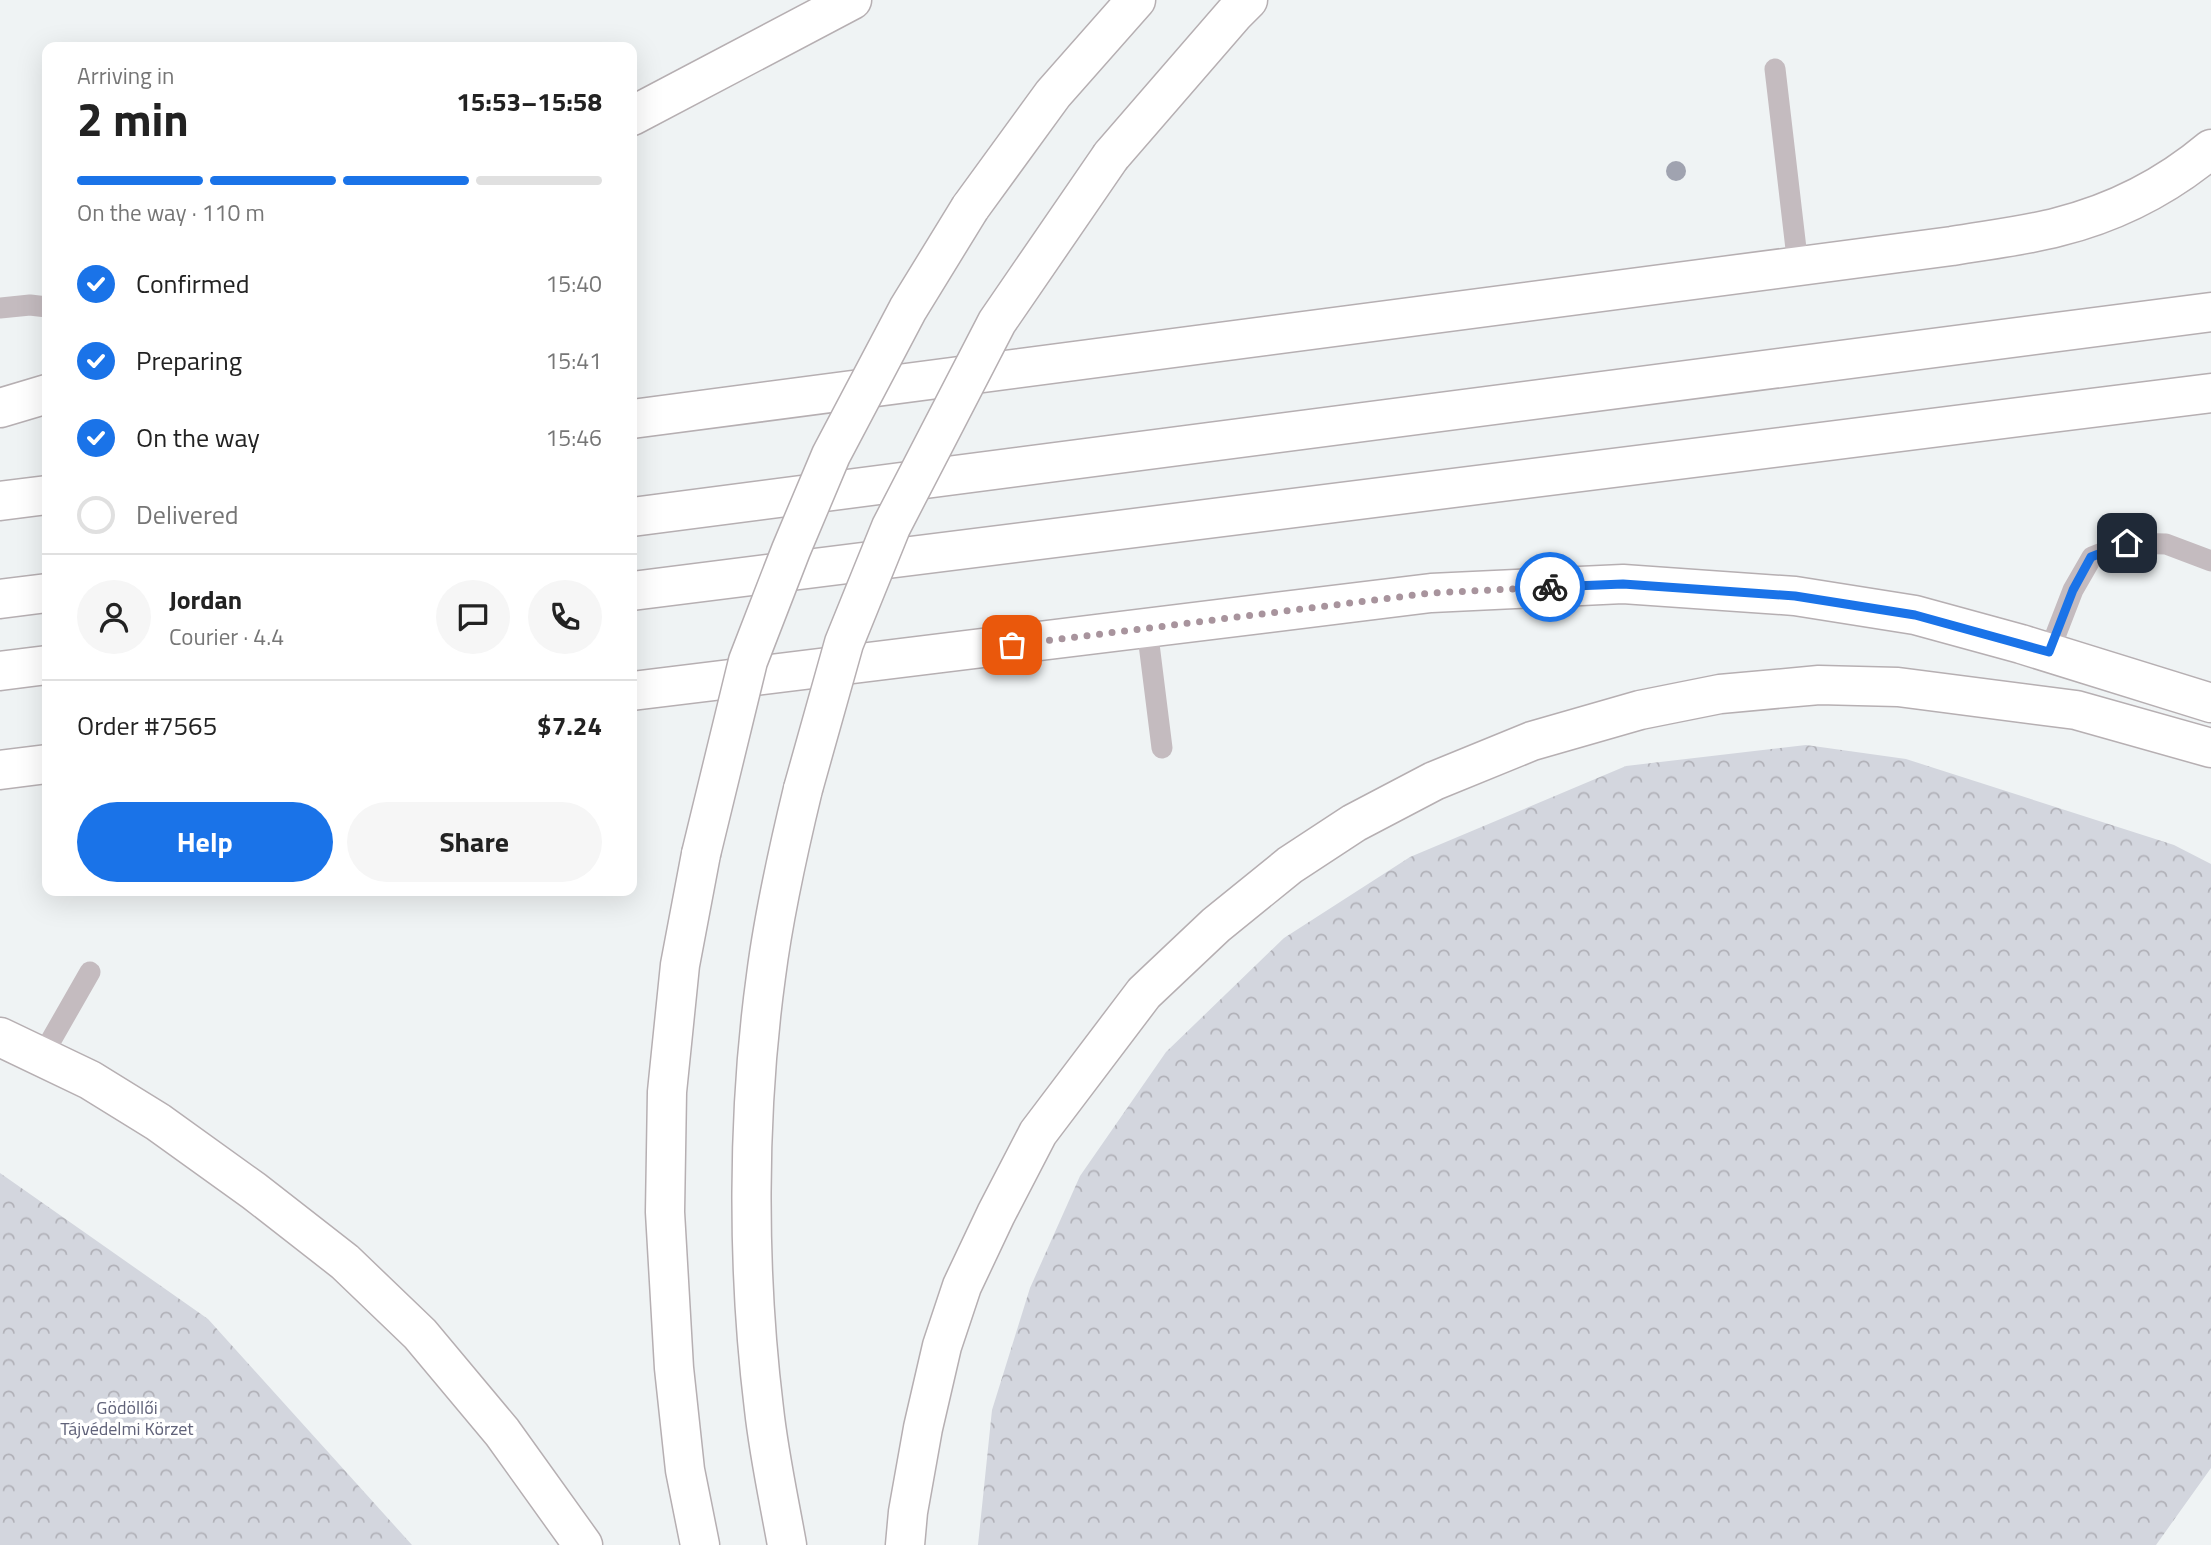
<!DOCTYPE html>
<html lang="en">
<head>
<meta charset="utf-8">
<style>
  :root { --surface:#fff; --page:#f6f6f6; --text:#222; --muted:#767676; --line:#e0e0e0; --accent:#1a73e8 }
  body { margin:0; font-family:"Titillium Web",sans-serif; background:var(--page); color:var(--text); height:100vh; display:flex; flex-direction:column; font-size:26px; white-space:nowrap }
  * { box-sizing:border-box; margin:0 }
  p { font-size:23px; color:var(--muted) }
  .icon { flex:none; width:38px; height:38px; fill:none; stroke:currentColor; stroke-width:2; stroke-linecap:round; stroke-linejoin:round }
  .map { position:relative; flex:1; overflow:hidden }
  .details { position:absolute; left:42px; top:42px; width:595px; height:854px; display:flex; flex-direction:column; background:var(--surface); border-radius:14px; box-shadow:0 7px 28px #0002 }
  .details>* { flex:none }
  .pin { position:absolute; display:grid; place-items:center; width:60px; height:60px; color:#fff; margin:-30px; border-radius:14px; box-shadow:0 4px 10px #0006 }
  .courier { position:absolute; display:grid; place-items:center; width:70px; height:70px; margin:-35px; border:5px solid #1a73e8; border-radius:50%; background:#fff; color:#222; box-shadow:0 2px 9px #0007 }
  .summary em { font-style:normal; font-weight:700 }
  .summary div { display:flex; flex-direction:column-reverse }
  .summary { display:flex; align-items:center; justify-content:space-between; height:119px; padding:0 35px }
  h1 { font-size:46px; font-weight:700; line-height:52px }
  .bar { display:grid; grid-template-columns:repeat(4,1fr); gap:10px 7px; align-content:center; height:84px; padding:0 35px }
  .bar i { height:9px; border-radius:5px; background:var(--line) }
  .bar .active { background:var(--accent) }
  .bar p { grid-column:span 4 }
  .line { display:flex; align-items:center; gap:18px; padding:0 35px; border-top:2px solid var(--line) }
  .line div { flex:1 }
  .round { display:grid; place-items:center; flex:none; width:74px; height:74px; border-radius:37px; background:var(--page) }
  ol { padding:0 35px; list-style:none }
  li { display:flex; align-items:center; gap:21px; height:77px }
  li p { margin-inline-start:auto }
  li .icon { padding:7px; border-radius:50%; background:var(--accent); color:#fff; stroke-width:4 }
  li:last-child { color:var(--muted) }
  li i { width:38px; height:38px; border:4px solid var(--line); border-radius:50% }
  .action { display:flex; gap:14px; margin-top:auto; padding:14px 35px }
  .action a { flex:1; height:80px; border-radius:42px; background:var(--accent); color:#fff; font-size:28px; font-weight:700; line-height:80px; text-align:center }
  .action a+a { background:var(--page); color:var(--text) }
  .map>svg:first-child { display:block }
  .forest { fill:url(#forest-crowns) }
  .lines { fill:none; stroke-linecap:round; stroke-linejoin:round }
  .highway-casing { stroke:#b6afb2; stroke-width:41 }
  .lane { stroke:#c4bbbf; stroke-width:21 }
  .highway { stroke:#fff; stroke-width:38 }
  .highway-bridge-casing { stroke:#b6afb2; stroke-width:41; stroke-linecap:butt }
  .highway-bridge { stroke:#fff; stroke-width:38 }
  .tree { fill:#a0a3b0 }
  .done { stroke:#a8949d; stroke-width:7; stroke-dasharray:0 12.6 }
  .route { stroke:#1a73e8; stroke-width:9 }
  .labels { text-anchor:middle; stroke-width:7; stroke-linejoin:round; paint-order:stroke }
  .park-label { font-size:18px; fill:#606279; stroke:#fff }
</style>
</head>
<body>
<div class="map">
<svg width="2211" height="1545" viewBox="0 0 2211 1545">
  <defs>
    <pattern id="forest-crowns" width="20" height="18" patternUnits="userSpaceOnUse" patternTransform="scale(1.75)"><rect width="20" height="18" fill="#d3d6de"/><path d="M2 6a3 3 0 1 1 6 0M12 15a3 3 0 1 1 6 0" fill="none" stroke="#b1b1b8"/></pattern>
  </defs>
  <rect width="100%" height="100%" fill="#eff3f4"/>
  <path class="forest" d="M1806,745L1906,759L2174,845L2211,864V1468L2156,1545H978L992,1410L1030,1288L1080,1176L1166,1052L1284,938L1410,857L1626,766Z
    M0,1173L208,1319L412,1545H0Z"/>
  <g class="lines">
    <g class="highway-casing">
      <path id="highway" d="M632,116L852,0
        M1111,156L1234,14L1248,0
        M970,208L1053,94L1136,0
        M0,408L47,394
        M632,419L1952,246C1987,240 2024,236 2058,227C2114,213 2167,186 2211,149
        M0,501L47,495
        M632,517L2211,312
        M632,591L2211,393
        M0,599L47,593
        M0,671L47,665
        M632,691L1431,593L1623,584L1795,596L1915,615L2021,644L2211,703
        M0,770L47,764
        M0,1037L90,1080L158,1122L254,1191L345,1262L420,1334L502,1432L583,1545
        M700,1545L685,1470L674,1368L665,1212L667,1092L680,965L701,854
        M787,1545C779,1500 769,1455 764,1409C747,1271 747,1114 766,976C774,913 788,851 803,789
        M905,1545L908,1512L923,1428L942,1346L962,1286L996,1214L1038,1133L1144,993L1216,925L1290,865L1354,823L1434,781L1532,741L1640,710L1720,694L1819,685L1898,687L2076,710L2211,748"/>
    </g>
    <path class="lane" d="M1775,69L1798,266
      M0,308L30,305L47,307
      M1147,628L1162,748
      M2049,652L2073,590L2092,557L2127,543L2166,544L2211,561
      M42,1056L90,972"/>
    <use href="#highway" class="highway"/>
    <g class="highway-bridge-casing">
      <path id="highway-bridge" d="M803,789L844,643L891,527L997,322L1111,156
        M701,854L748,661L791,550L831,455L908,309L970,208"/>
    </g>
    <use href="#highway-bridge" class="highway-bridge"/>
  </g>
  <circle class="tree" cx="1676" cy="171" r="10"/>
  <g class="lines">
    <path class="done" d="M1012,645L1431,593L1550,587"/>
    <path class="route" d="M1550,587L1623,584L1795,596L1915,615L2049,652L2073,590L2091,557L2127,543"/>
  </g>
  <g class="labels">
    <g class="park-label">
      <text x="127" y="1414">Gödöllői<tspan x="127" dy="21">Tájvédelmi Körzet</tspan></text>
    </g>
  </g>
</svg>
<div class="pin" style="left:1012px;top:645px;background:#ea580c"><svg class="icon" aria-label="bag" viewBox="0 0 24 24"><path d="M5 8h14l-1 12H6zM9 8a3 3 0 0 1 6 0"/></svg></div>
<div class="pin" style="left:2127px;top:543px;background:#1f2937"><svg class="icon" aria-label="home" viewBox="0 0 24 24"><path d="M3 11l9-7 9 7M6 9v11h12V9"/></svg></div>
<div class="courier" style="left:1550px;top:587px"><svg class="icon" aria-label="bike" viewBox="0 0 24 24"><circle cx="6" cy="16" r="4"/><circle cx="18" cy="16" r="4"/><path d="M6 16l4-8h5l3 8M10 8l3 8H6M13 5h3"/></svg></div>
<section class="details">
<div class="summary"><div><h1>2 min</h1><p>Arriving in</p></div><em>15:53–15:58</em></div>
<div class="bar"><i class="active"></i><i class="active"></i><i class="active"></i><i></i><p>On the way · 110 m</p></div>
<ol>
<li><svg class="icon" aria-label="check" viewBox="0 0 24 24"><path d="M5 12l5 5 9-10"/></svg>Confirmed<p>15:40</p></li>
<li><svg class="icon" aria-label="check" viewBox="0 0 24 24"><path d="M5 12l5 5 9-10"/></svg>Preparing<p>15:41</p></li>
<li><svg class="icon" aria-label="check" viewBox="0 0 24 24"><path d="M5 12l5 5 9-10"/></svg>On the way<p>15:46</p></li>
<li><i></i>Delivered</li>
</ol>
<div class="line" style="height:126px"><a class="round"><svg class="icon" aria-label="person" viewBox="0 0 24 24"><circle cx="12" cy="8" r="4"/><path d="M4 21q1-7 8-7t8 7"/></svg></a><div><b>Jordan</b><p>Courier · 4.4</p></div><a class="round"><svg class="icon" aria-label="chat" viewBox="0 0 24 24"><path d="M4 5h16v11H9l-5 4z"/></svg></a><a class="round"><svg class="icon" aria-label="phone" viewBox="0 0 24 24"><path d="M5 4h4l2 5-3 2q2 4 5 5l2-3 5 2v4C11 20 4 13 5 4z"/></svg></a></div>
<div class="line" style="height:91px"><div>Order #7565</div><b>$7.24</b></div>
<div class="action"><a>Help</a><a>Share</a></div>
</section>
</div>
</body>
</html>
